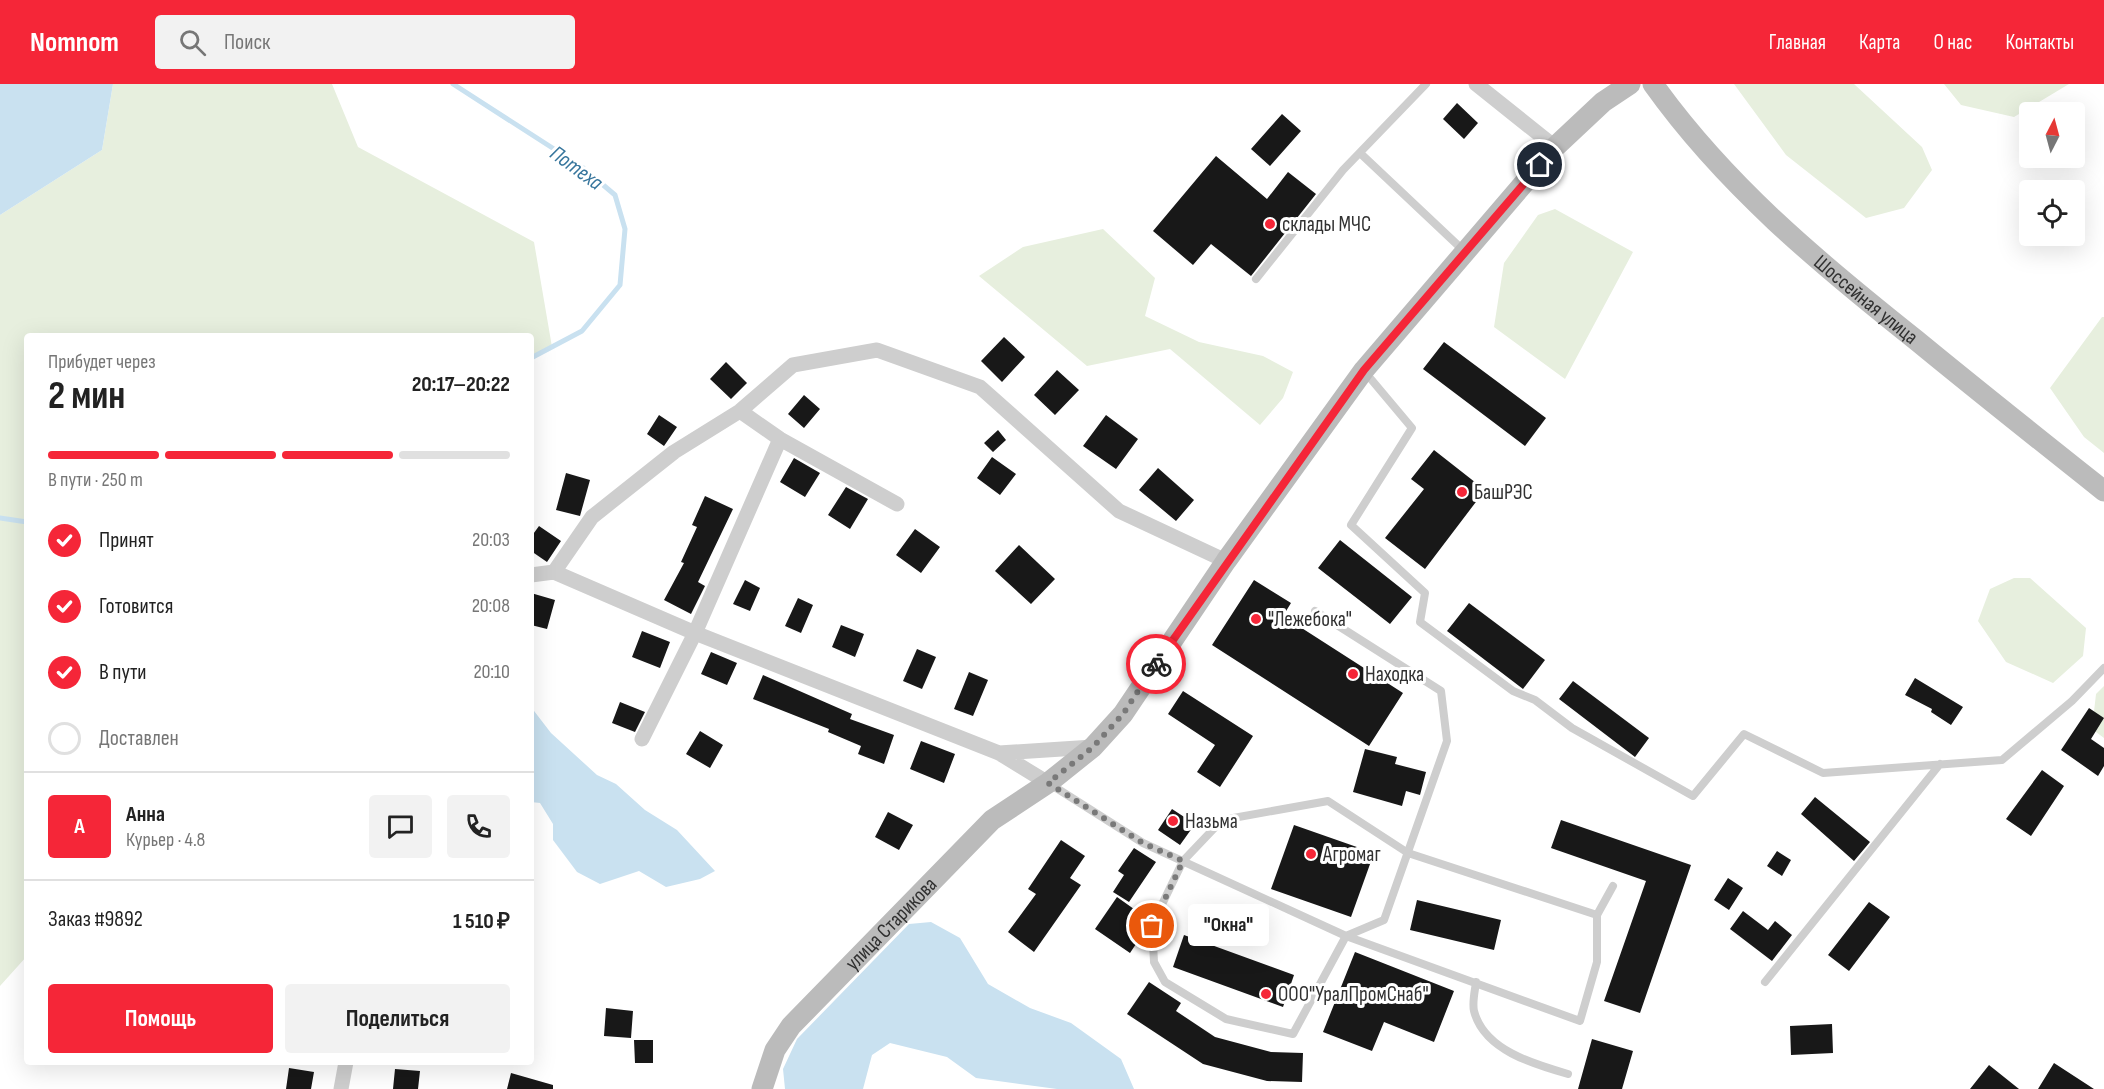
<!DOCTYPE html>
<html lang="ru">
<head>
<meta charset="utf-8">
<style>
  :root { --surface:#fff; --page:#f2f2f2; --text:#222; --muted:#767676; --line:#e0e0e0; --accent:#f52638 }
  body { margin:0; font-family:"Sofia Sans Condensed",sans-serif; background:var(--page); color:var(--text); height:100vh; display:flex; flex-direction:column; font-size:22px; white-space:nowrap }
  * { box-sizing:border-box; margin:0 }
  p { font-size:20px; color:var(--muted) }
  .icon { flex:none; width:33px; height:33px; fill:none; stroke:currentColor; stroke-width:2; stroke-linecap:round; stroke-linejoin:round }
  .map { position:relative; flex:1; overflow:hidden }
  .drawer { position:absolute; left:24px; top:249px; width:510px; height:732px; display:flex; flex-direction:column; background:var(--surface); border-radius:6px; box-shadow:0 6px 24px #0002 }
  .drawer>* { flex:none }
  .needle { width:39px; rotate:6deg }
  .buttons { position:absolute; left:2019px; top:18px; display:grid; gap:12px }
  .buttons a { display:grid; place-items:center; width:66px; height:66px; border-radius:6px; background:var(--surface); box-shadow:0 6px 24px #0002; font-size:30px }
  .pin { position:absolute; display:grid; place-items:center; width:51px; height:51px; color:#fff; margin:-26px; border:3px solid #fff; border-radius:50%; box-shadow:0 2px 6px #0007 }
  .courier { position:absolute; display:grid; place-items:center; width:60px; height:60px; margin:-30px; border:4px solid #f52638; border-radius:50%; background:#fff; color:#222; box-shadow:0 2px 8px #0007 }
  .bubble { position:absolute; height:42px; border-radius:6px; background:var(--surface); box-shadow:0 6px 24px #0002; font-size:20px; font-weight:700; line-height:42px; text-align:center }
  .headline em { font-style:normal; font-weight:700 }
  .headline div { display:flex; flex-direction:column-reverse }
  .headline { display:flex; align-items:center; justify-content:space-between; height:102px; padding:0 24px }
  h1 { font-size:39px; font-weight:700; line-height:45px }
  .bar { display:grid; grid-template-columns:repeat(4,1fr); gap:9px 6px; align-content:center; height:72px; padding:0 24px }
  .bar i { height:8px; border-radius:4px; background:var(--line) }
  .bar .active { background:var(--accent) }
  .bar p { grid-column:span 4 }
  .line { display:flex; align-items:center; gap:15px; padding:0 24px; border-top:2px solid var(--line) }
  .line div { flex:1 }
  .round { display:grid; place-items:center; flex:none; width:63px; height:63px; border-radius:6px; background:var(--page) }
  ol { padding:0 24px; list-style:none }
  li { display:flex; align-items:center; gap:18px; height:66px }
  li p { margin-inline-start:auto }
  li .icon { padding:6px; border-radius:50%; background:var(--accent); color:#fff; stroke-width:4 }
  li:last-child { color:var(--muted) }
  li i { width:33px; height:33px; border:3px solid var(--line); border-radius:50% }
  .primary-button { display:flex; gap:12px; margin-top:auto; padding:12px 24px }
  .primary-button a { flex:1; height:69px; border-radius:6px; background:var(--accent); color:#fff; font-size:24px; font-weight:700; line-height:69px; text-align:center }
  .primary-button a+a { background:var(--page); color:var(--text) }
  header { display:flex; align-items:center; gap:36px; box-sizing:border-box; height:84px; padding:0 30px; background:var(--accent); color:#fff }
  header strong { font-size:28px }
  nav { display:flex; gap:33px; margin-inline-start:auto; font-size:21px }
  .search { width:420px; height:54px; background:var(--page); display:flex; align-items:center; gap:15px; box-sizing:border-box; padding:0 21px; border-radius:6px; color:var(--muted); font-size:22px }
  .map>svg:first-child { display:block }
  .green { fill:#e7efde }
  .water { fill:#c9e1f0 }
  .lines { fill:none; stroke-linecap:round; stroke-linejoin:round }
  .stream { stroke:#c9e1f0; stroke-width:5 }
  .building { fill:#181818 }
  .lane { stroke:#cecece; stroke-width:8 }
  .street { stroke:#cecece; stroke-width:15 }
  .secondary { stroke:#bbb; stroke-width:21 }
  .done { stroke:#797979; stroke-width:6; stroke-dasharray:0 10.8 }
  .route { stroke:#f52638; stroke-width:8 }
  .poi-dot { fill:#f52638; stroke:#fff; stroke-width:2 }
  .labels { text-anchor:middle; stroke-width:6; stroke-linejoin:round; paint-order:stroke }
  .poi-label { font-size:21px; fill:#313131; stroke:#fff; text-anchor:start }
  .street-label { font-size:21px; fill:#313131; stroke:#fff }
  .water-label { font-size:22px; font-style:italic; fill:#36759c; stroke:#fff }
</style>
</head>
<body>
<header>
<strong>Nomnom</strong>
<div class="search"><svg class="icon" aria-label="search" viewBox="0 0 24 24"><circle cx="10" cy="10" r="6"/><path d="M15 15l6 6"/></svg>Поиск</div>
<nav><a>Главная</a><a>Карта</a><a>О нас</a><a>Контакты</a></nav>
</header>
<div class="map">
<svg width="2104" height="1005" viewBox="0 0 2104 1005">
  <rect width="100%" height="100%" fill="#fff"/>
  <path class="green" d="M113,0H332L358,63L534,158L552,263L531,274V252H27V872L0,902V131L102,66Z
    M1734,0H1854L1922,63L1932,86L1904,124L1866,134L1786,71Z
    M1944,0H2069L2014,33L1961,21Z
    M1555,125L1633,168L1565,295L1494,243L1504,179L1538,131Z
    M1103,145L1155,194L1145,232L1199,258L1263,272L1293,288L1283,314L1260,341L1170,265L1087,282L979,192L1023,163Z
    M2102,233H2104V369L2084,353L2050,304Z
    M2014,494H2030L2086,544L2083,572L2053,599L2006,578L1978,537L1990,505Z
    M2104,602V654L2092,645L2096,610Z"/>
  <path class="water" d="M0,0H113L102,66L0,131Z
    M531,623L551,649L597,691L616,700L645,726L677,746L715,787L700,795L666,803L639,787L600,800L577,788L553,756V740L540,719L531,718Z
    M931,838L960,854L988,900L1030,924L1071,939L1121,975L1134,1005H1057L976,994L947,973L890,959L872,971L863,1005H785L783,985L797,955L909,840Z"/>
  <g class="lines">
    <path class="stream" d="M453,0L582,83L615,111L625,145L620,201L582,247L531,274
      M0,434L27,438"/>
  </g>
  <path class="building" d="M1457,19L1478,39L1464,55L1443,35Z
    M1282,30L1301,47L1270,82L1251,65Z
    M1216,72L1267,115L1288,88L1316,110L1251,192L1211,160L1193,181L1153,147Z
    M1004,253L1025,273L1002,298L981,277Z
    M1444,258L1546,334L1525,362L1423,285Z
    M726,278L747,299L731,315L710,295Z
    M1057,286L1079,306L1055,331L1034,311Z
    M804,311L820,325L804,344L788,330Z
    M659,331L677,343L664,362L647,350Z
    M1106,331L1138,355L1116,385L1083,362Z
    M998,346L1006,356L993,368L984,359Z
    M1434,366L1485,406L1425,485L1385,454L1424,405L1411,395Z
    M992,373L1016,390L1000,411L977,394Z
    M794,374L820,389L805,413L780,398Z
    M1158,384L1194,416L1176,437L1139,406Z
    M566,389L590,396L580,432L556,426Z
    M846,403L868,415L850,445L828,431Z
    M705,412L733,425L698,498L705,502L691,530L664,516L684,479L681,478L697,443L692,441Z
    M539,442L561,457L547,478L531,467V453Z
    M915,445L940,463L921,489L896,471Z
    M1340,456L1412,513L1390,540L1318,484Z
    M1019,461L1055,495L1031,520L995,487Z
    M745,496L760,504L750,527L733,520Z
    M1254,496L1291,519L1283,532L1403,609L1369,662L1212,561Z
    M531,509L555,516L547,545L531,541Z
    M798,514L813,521L801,549L785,542Z
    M1469,519L1545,576L1523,605L1447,547Z
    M841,541L864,550L855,573L832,563Z
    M642,547L670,558L660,584L632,573Z
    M917,565L936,573L922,605L903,597Z
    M711,568L737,579L727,601L701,590Z
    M969,588L988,596L973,632L954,625Z
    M763,591L852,630L850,635L894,651L884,680L858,670L861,662L828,648L829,645L753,615Z
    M1915,594L1963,623L1951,641L1931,628L1932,625L1905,611Z
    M1573,597L1649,654L1635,673L1559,615Z
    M1183,607L1253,652L1220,703L1197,688L1215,661L1168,630Z
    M620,618L645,628L635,648L612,639Z
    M2089,624L2104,634L2091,655L2104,664V682L2098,692L2061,666Z
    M700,647L723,661L710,684L686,670Z
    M921,657L955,670L944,699L910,685Z
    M1365,665L1397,673L1395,680L1426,688L1420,711L1406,707L1402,722L1353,708Z
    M2042,686L2064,702L2031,752L2006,735Z
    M1815,713L1870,758L1854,777L1801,730Z
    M1172,725L1195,740L1180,761L1158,746Z
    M888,728L913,741L899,766L875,753Z
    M1561,736L1691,781L1640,929L1604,917L1646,797L1551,764Z
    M1294,741L1374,769L1351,833L1271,805Z
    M1061,756L1085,772L1070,794L1081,801L1034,868L1008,848L1036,810L1028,805Z
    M1134,764L1156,778L1129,818L1113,808L1124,791L1118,787Z
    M1777,767L1791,776L1782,792L1767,782Z
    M1728,794L1743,804L1729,826L1714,816Z
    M1117,813L1148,835L1146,845L1130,869L1095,845Z
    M1417,816L1501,836L1494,866L1410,846Z
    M1869,818L1890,833L1849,887L1828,871Z
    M1743,827L1768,846L1775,837L1792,851L1772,877L1730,845Z
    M1184,851L1294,891L1283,923L1173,883Z
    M1355,868L1454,907L1434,958L1384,938L1372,967L1323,948Z
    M1149,898L1181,919L1176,927L1215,953L1271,968L1303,969L1302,998L1267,997L1203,980L1127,930Z
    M606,924L633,927L631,954L604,952Z
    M1832,940L1833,969L1791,971L1790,942Z
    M1592,955L1633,967L1622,1005H1578Z
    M634,956H653V979H635Z
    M2054,979L2094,1005H2038Z
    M1989,981L2019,1005H1970Z
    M289,984L314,988L311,1005H286Z
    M395,985L420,987L418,1005H393Z
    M511,989L553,1001V1005H507Z"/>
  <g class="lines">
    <path class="lane" d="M1360,69L1464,167
      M1256,195L1343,86L1426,0
      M1365,288L1412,344L1351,441L1425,509L1420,538L1513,607L1535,616L1572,644L1693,712L1744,650L1823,689L2002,676L2072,617L2104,584
      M1050,700L1143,759L1346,852L1580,937L1597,878V831L1408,769L1328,717L1222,736L1183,777L1152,841L1154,878L1165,898L1226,935L1293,950L1346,852L1384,836L1447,657L1441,607L1315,527
      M1597,831L1613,802
      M1476,898C1475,907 1472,918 1474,927C1484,966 1533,980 1568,990
      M1765,898L1940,680"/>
    <path class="street" d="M1476,0L1555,63
      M740,327L780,355L897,420
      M554,488L592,433L674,368L740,327L793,281L877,266L980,303L1119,427L1226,477
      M531,491L554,488L695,549L999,669L1048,699
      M642,655L695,549L780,355
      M999,669L1093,663
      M341,1005L346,978"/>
    <g class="secondary">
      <path id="s1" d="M1653,0C1725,101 1819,179 1916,256C1978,307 2041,357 2104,407"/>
      <path id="s2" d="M762,1005L775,966L791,942L992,736L1048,699L1093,663L1123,630L1226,477L1364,286L1555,63L1603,18L1630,0"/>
    </g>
  </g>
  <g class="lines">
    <path class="done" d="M1152,842L1183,777L1143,759L1048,699L1093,663L1123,630L1156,580"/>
    <path class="route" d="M1156,580L1364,286L1540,81"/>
  </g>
  <g class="poi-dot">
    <circle cx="1270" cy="140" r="6"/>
    <circle cx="1462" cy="408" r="6"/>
    <circle cx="1256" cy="535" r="6"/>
    <circle cx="1353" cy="590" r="6"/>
    <circle cx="1173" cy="737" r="6"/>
    <circle cx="1311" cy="770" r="6"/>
    <circle cx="1266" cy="910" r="6"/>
  </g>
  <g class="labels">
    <g class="poi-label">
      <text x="1282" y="147">склады МЧС</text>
      <text x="1474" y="415">БашРЭС</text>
      <text x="1268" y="542">"Лежебока"</text>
      <text x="1365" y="597">Находка</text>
      <text x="1185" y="744">Назьма</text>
      <text x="1323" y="777">Агромаг</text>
      <text x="1278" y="917">ООО"УралПромСнаб"</text>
    </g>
    <g class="street-label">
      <text dy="7" stroke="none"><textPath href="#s1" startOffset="304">Шоссейная улица</textPath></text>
      <text dy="7" stroke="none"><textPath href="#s2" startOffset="213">улица Старикова</textPath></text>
    </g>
    <g class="water-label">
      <text transform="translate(577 83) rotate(36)" y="8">Потеха</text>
    </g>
  </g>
</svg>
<div class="buttons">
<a><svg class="needle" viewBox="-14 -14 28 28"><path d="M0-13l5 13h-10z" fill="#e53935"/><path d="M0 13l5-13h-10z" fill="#767676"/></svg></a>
<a><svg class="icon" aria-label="locate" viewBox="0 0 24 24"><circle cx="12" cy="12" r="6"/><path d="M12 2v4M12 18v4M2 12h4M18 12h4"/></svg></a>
</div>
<div class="pin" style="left:1152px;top:842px;background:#ea580c"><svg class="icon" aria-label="bag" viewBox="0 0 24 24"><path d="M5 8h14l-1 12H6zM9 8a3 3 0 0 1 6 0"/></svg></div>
<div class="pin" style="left:1540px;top:81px;background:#1f2937"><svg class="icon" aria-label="home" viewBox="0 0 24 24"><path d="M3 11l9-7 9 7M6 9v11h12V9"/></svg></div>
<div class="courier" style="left:1156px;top:580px"><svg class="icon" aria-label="bike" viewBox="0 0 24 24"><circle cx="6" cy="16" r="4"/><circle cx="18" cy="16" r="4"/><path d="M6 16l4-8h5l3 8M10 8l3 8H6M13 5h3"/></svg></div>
<div class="bubble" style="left:1188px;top:820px;width:81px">&quot;Окна&quot;</div>
<section class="drawer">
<div class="headline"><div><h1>2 мин</h1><p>Прибудет через</p></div><em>20:17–20:22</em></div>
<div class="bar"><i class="active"></i><i class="active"></i><i class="active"></i><i></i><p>В пути · 250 m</p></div>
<ol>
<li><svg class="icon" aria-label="check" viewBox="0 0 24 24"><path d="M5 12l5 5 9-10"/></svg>Принят<p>20:03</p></li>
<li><svg class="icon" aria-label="check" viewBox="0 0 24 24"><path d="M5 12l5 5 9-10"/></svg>Готовится<p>20:08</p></li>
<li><svg class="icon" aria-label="check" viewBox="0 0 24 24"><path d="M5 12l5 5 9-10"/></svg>В пути<p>20:10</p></li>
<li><i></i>Доставлен</li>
</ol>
<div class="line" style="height:108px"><b class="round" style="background:var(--accent);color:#fff">А</b><div><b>Анна</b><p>Курьер · 4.8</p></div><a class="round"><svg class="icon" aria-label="chat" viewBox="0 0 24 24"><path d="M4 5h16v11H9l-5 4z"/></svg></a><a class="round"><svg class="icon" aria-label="phone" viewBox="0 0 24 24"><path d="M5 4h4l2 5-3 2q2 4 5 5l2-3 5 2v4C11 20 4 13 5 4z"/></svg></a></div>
<div class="line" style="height:78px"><div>Заказ #9892</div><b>1 510 ₽</b></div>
<div class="primary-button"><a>Помощь</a><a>Поделиться</a></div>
</section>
</div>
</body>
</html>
